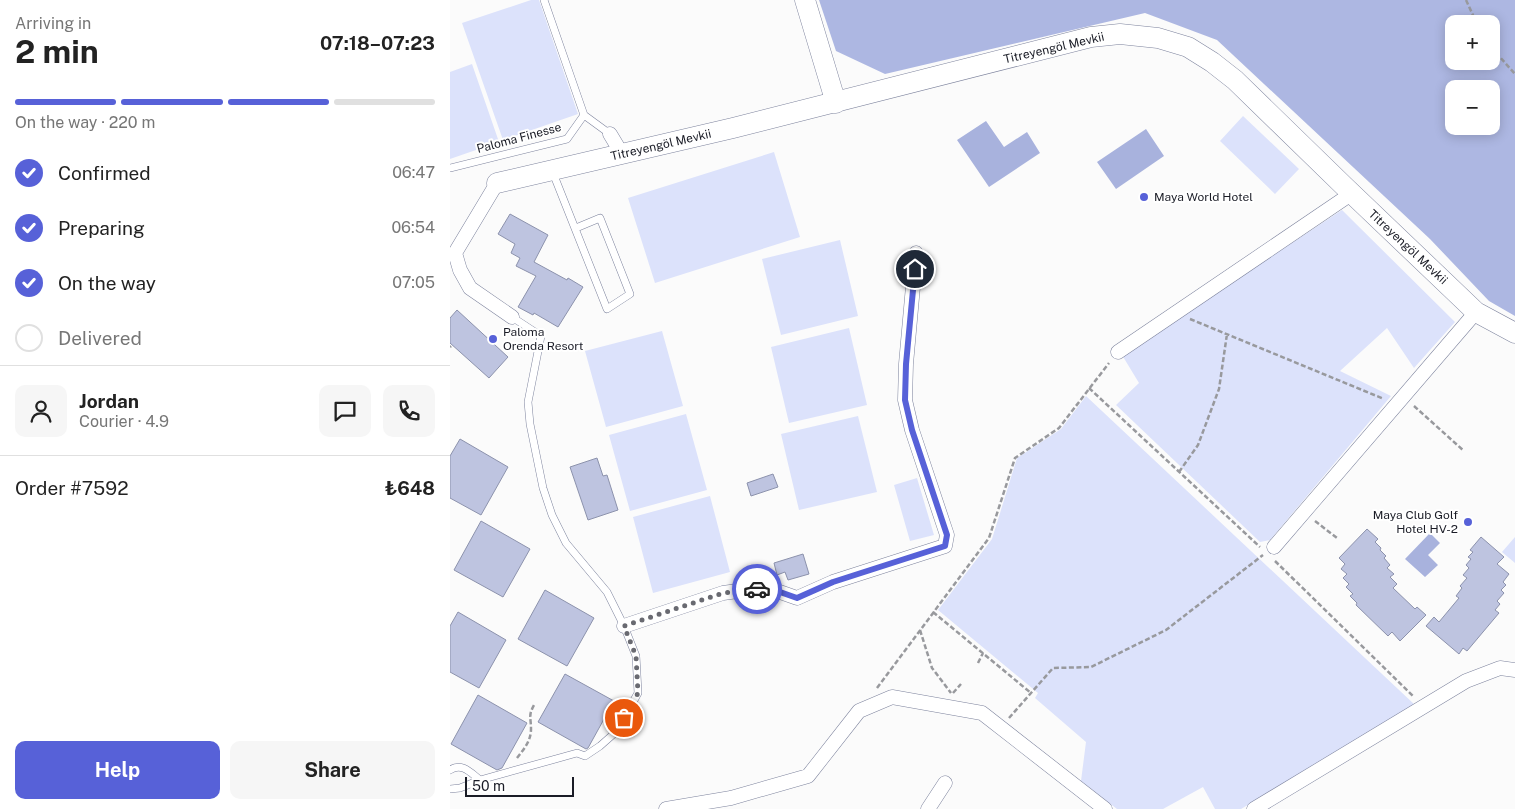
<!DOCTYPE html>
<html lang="en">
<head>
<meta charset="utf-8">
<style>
  :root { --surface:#fff; --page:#f6f6f6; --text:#222; --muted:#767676; --line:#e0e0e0; --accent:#5761d8 }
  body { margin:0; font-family:"Public Sans",sans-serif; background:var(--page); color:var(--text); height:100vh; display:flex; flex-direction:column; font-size:19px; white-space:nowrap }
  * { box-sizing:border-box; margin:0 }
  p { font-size:16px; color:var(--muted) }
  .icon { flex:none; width:28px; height:28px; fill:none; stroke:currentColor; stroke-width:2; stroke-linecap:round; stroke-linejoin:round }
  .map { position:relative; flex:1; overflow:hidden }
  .panel { display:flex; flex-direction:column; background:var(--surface); width:450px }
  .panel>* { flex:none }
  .buttons { position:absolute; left:995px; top:15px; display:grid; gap:10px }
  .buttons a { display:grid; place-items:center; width:55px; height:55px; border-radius:10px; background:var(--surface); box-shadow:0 2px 12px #0003; font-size:25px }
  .scale { position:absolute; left:15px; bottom:12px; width:109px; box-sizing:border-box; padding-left:5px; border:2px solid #1a1c26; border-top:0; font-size:14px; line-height:18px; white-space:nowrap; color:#1a1c26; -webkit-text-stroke:4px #fff; paint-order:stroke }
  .pin { position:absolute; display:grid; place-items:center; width:42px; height:42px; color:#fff; margin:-21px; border:2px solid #fff; border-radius:50%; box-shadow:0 1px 5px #0007 }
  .courier { position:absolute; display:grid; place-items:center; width:50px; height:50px; margin:-25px; border:4px solid #5761d8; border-radius:50%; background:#fff; color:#222; box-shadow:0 1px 6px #0007 }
  .headline em { font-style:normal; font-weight:700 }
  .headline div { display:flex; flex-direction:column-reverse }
  .headline { display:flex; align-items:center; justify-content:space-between; height:85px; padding:0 15px }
  h1 { font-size:32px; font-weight:700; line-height:38px }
  .bar { display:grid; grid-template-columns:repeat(4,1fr); gap:8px 5px; align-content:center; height:60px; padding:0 15px }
  .bar i { height:6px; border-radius:4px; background:var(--line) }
  .bar .active { background:var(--accent) }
  .bar p { grid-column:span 4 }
  .line { display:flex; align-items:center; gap:12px; padding:0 15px; border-top:1px solid var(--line) }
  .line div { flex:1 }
  .round { display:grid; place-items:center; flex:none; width:52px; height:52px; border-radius:10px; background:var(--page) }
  ol { padding:0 15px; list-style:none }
  li { display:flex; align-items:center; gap:15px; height:55px }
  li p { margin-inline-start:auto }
  li .icon { padding:5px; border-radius:50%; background:var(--accent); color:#fff; stroke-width:4 }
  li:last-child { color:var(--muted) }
  li i { width:28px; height:28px; border:2px solid var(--line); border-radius:50% }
  .cta { display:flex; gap:10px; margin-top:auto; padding:10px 15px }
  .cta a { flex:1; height:58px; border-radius:10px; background:var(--accent); color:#fff; font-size:20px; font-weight:700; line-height:58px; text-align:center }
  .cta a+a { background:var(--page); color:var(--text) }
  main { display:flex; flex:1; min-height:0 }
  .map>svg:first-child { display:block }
  .green { fill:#dce2fb }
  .forest { fill:#adb7e2; fill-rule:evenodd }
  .water { fill:#a8b2dd }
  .building { fill:#bec4e0; stroke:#8c92ac }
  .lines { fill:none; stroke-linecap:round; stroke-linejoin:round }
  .lane-casing { stroke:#7d839d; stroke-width:8 }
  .street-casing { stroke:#7d839d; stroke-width:15 }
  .secondary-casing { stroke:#7d839d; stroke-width:21 }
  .path { stroke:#98999d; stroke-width:2.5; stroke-dasharray:5 2.5; stroke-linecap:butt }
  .lane { stroke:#fff; stroke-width:7 }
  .street { stroke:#fff; stroke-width:14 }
  .secondary { stroke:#fff; stroke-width:20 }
  .done { stroke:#696a71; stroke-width:5; stroke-dasharray:0 9 }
  .route { stroke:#5761d8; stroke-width:6 }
  .poi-dot { fill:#5761d8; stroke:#fff; stroke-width:2 }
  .labels { text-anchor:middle; stroke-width:4; stroke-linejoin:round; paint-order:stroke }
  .street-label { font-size:12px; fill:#1a1c26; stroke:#fff }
  .poi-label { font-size:12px; fill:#1a1c26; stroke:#fff; text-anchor:start }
</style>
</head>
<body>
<main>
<section class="panel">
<div class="headline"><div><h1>2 min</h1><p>Arriving in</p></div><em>07:18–07:23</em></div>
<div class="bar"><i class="active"></i><i class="active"></i><i class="active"></i><i></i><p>On the way · 220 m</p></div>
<ol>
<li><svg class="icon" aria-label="check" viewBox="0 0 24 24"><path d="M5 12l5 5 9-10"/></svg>Confirmed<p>06:47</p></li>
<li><svg class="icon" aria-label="check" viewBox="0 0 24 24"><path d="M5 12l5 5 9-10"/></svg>Preparing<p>06:54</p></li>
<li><svg class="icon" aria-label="check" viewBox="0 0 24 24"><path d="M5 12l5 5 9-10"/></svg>On the way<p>07:05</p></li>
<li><i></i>Delivered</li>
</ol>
<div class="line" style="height:90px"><a class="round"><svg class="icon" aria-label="person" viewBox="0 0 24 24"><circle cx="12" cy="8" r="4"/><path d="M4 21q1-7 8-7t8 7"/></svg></a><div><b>Jordan</b><p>Courier · 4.9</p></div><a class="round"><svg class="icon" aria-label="chat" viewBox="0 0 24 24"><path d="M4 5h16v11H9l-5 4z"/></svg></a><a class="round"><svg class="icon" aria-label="phone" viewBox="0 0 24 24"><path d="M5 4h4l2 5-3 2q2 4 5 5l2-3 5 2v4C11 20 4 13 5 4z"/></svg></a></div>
<div class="line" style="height:65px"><div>Order #7592</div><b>₺648</b></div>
<div class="cta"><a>Help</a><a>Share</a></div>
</section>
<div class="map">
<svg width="1065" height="809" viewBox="0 0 1065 809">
  <rect width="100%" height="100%" fill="#fbfbfb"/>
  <path class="green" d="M81,0H89L128,114L53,140L12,23Z
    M22,64L49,142L0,159V72Z
    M793,116L849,169L825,194L770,141Z
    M324,152L350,237L205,283L178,198Z
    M892,210L1005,322L964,368L937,328L890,371L941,396L820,540L810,542L666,405L689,383L672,355Z
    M390,240L408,316L331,335L312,259Z
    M399,328L417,405L339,423L321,347Z
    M212,331L233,406L156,427L135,351Z
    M636,396L965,705L791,809H765L753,787L713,809H667L631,781L636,742L585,698L588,693L488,610L542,539L567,458L611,429Z
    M236,414L257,490L180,511L159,435Z
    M408,416L427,492L349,510L331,434Z
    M467,478L484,535L460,541L444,485Z
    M260,496L280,572L203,593L183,517Z
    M1065,537V563L1052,552Z"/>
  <path class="forest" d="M369,0H1065V316L1039,301L980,239L767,40L695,13L435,74L386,51ZM1004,24H1041V61H1004ZM1004,89H1041V126H1004Z"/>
  <path class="water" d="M536,121L554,147L577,132L590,153L539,187L507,140Z
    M696,129L714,156L666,189L647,162Z
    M980,533L990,543L978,555L988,565L975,577L955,559Z"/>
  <path class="building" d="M60,214L98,235L84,262L117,280L118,278L133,287L108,327L84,313L83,315L68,307L86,276L66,266L70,258L61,253L65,244L48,234Z
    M7,310L58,357L39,378L0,343V318Z
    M10,439L58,467L31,515L0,498V456Z
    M147,458L153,476L157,475L168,510L138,520L120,467Z
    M323,474L328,487L301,496L297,483Z
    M31,521L80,549L53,597L4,570Z
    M917,529L928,539L925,542L931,548L930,550L936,556L934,558L940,565L937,568L944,574L940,577L947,584L943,588L965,609L967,607L976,615L950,641L942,632L938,636L906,605L907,603L900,596L903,594L896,587L899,584L893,578L897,574L891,569L895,564L889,558Z
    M1031,537L1054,557L1047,564L1059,574L1053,582L1056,585L1051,590L1054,593L1047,601L1050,604L1045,610L1049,613L1017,651L1013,648L1009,654L976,626L984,617L989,622L1009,598L1006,596L1012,588L1010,586L1017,578L1013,575L1019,568L1016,565L1021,559L1018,557L1023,552L1020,550Z
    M353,554L359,574L338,580L335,572L327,575L324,563Z
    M95,590L144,618L117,666L68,639Z
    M8,612L56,640L29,688L0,672V626Z
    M115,674L164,701L138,748L136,749L88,722Z
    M28,695L77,723L52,768L47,770L1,744Z"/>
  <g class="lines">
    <g class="lane-casing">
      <path id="lane" d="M94,0L134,115L160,134
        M0,168L117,139L134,115
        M103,173L157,309L180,294L150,218L126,228
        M0,770C12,762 21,773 30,780
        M0,789L10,788L30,780L127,753L135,756L150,746L167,731L188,693L186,656L174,626L157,592L116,543L102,515L93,488L80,424L78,402L91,336L62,317"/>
    </g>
    <g class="street-casing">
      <path id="street" d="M160,134L172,154
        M47,183L5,253L10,270L20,288L62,317
        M668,352L901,194
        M824,547L1026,312
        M174,626L273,593L302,589L330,592L347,598L383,582L495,546L497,535L462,430L455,400L456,364L466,253
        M216,809L281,798L358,776L409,711L442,697L532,713L655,809
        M478,809L495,783
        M804,809L1016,681L1050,668L1065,670"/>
    </g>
    <g class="secondary-casing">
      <path id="secondary" d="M355,0L386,103
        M47,183L283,128L641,37L670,34L708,38L738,47L762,62L785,80L894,186L1026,312L1065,333"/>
    </g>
    <path class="path" d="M1016,0L1027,24
      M1041,47L1065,74
      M740,319L934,399
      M0,347L1,346
      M639,388L810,547
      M964,406L1014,451
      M729,472L748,445L769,389L777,334
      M865,521L887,538
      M825,561L964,697
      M483,612L581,693
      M470,630L482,668L501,693
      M528,663L533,653
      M427,688L539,538L565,458L609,428L659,363
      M503,693L511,684
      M559,718L603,668L641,667L716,630L813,555
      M67,758C74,749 81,741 81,729C81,717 78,716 84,705"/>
    <use href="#lane" class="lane"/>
    <use href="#street" class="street"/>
    <use href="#secondary" class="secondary"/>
  </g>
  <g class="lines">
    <path class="done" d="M174,718L188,693L186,656L174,626L273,593L307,589"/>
    <path class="route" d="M307,589L330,592L347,598L383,582L495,546L497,535L462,430L455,400L456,364L465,269"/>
  </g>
  <g class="poi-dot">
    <circle cx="694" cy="197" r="5"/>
    <circle cx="43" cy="339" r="5"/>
    <circle cx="1018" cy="522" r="5"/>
  </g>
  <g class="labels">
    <g class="street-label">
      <text transform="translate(604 48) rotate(-13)" y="4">Titreyengöl Mevkii</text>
      <text transform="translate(69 138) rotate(-15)" y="4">Paloma Finesse</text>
      <text transform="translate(211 145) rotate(-13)" y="4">Titreyengöl Mevkii</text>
      <text transform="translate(958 247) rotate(43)" y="4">Titreyengöl Mevkii</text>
    </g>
    <g class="poi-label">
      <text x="704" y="201">Maya World Hotel</text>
      <text x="53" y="336">Paloma<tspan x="53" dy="14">Orenda Resort</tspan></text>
      <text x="1008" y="519" text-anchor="end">Maya Club Golf<tspan x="1008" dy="14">Hotel HV-2</tspan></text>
    </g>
  </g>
</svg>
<div class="buttons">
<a>+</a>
<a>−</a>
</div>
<div class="scale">50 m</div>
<div class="pin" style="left:174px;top:718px;background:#ea580c"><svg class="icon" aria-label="bag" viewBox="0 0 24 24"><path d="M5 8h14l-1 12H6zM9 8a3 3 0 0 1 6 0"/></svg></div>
<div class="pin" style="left:465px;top:269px;background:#1f2937"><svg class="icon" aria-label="home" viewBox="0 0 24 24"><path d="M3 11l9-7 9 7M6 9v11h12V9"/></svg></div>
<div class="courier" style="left:307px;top:589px"><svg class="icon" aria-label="car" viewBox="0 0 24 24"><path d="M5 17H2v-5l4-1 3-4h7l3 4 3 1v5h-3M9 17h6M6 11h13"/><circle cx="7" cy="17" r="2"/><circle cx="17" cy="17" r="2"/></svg></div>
</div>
</main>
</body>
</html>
